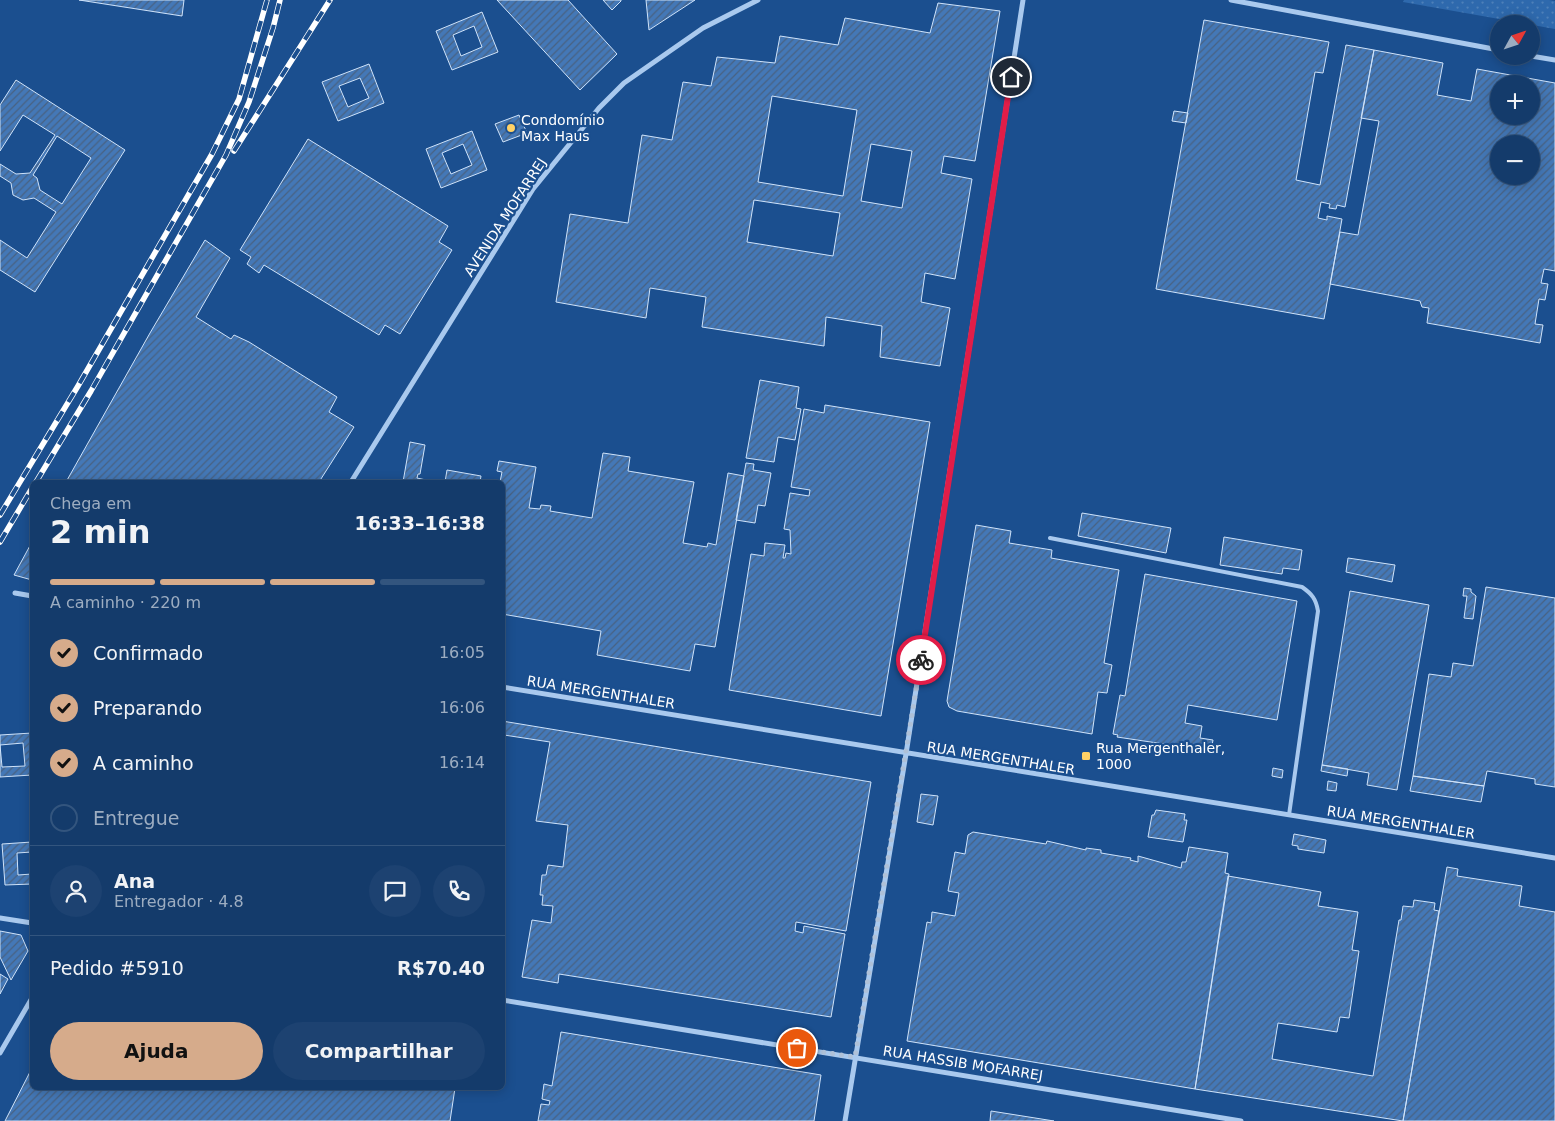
<!DOCTYPE html>
<html lang="pt">
<head>
<meta charset="utf-8">
<style>
  :root { --surface:#143b6b; --page:#1d4271; --text:#f1f3f6; --muted:#9dadc1; --line:#33557e; --accent:#d6ab8b }
  body { margin:0; font-family:"DejaVu Sans",sans-serif; background:var(--page); color:var(--text); height:100vh; display:flex; flex-direction:column; font-size:19px; white-space:nowrap }
  * { box-sizing:border-box; margin:0 }
  p { font-size:16px; color:var(--muted) }
  .icon { flex:none; width:28px; height:28px; fill:none; stroke:currentColor; stroke-width:2; stroke-linecap:round; stroke-linejoin:round }
  .map { position:relative; flex:1; overflow:hidden }
  .panel { position:absolute; left:30px; top:480px; width:475px; height:610px; display:flex; flex-direction:column; background:var(--surface); border-radius:8px; box-shadow:0 2px 12px #0003,0 0 0 1px var(--line) }
  .panel>* { flex:none }
  .needle { width:32px; rotate:50deg }
  .fabs { position:absolute; left:1490px; top:15px; display:grid; gap:10px }
  .fabs a { display:grid; place-items:center; width:50px; height:50px; border-radius:50%; background:var(--surface); box-shadow:0 2px 12px #0003,0 0 0 1px var(--line); font-size:25px }
  .pin { position:absolute; display:grid; place-items:center; width:42px; height:42px; color:#fff; margin:-21px; border:2px solid #fff; border-radius:50%; box-shadow:0 1px 5px #0007 }
  .courier { position:absolute; display:grid; place-items:center; width:50px; height:50px; margin:-25px; border:4px solid #e11d48; border-radius:50%; background:#fff; color:#222; box-shadow:0 1px 6px #0007 }
  .overview em { font-style:normal; font-weight:700 }
  .overview div { display:flex; flex-direction:column-reverse }
  .overview { display:flex; align-items:center; justify-content:space-between; height:85px; padding:0 20px }
  h1 { font-size:32px; font-weight:700; line-height:38px }
  .bar { display:grid; grid-template-columns:repeat(4,1fr); gap:8px 5px; align-content:center; height:60px; padding:0 20px }
  .bar i { height:6px; border-radius:4px; background:var(--line) }
  .bar .on { background:var(--accent) }
  .bar p { grid-column:span 4 }
  .line { display:flex; align-items:center; gap:12px; padding:0 20px; border-top:1px solid var(--line) }
  .line div { flex:1 }
  .round { display:grid; place-items:center; flex:none; width:52px; height:52px; border-radius:26px; background:var(--page) }
  ol { padding:0 20px; list-style:none }
  li { display:flex; align-items:center; gap:15px; height:55px }
  li p { margin-inline-start:auto }
  li .icon { padding:5px; border-radius:50%; background:var(--accent); color:#111; stroke-width:4 }
  li:last-child { color:var(--muted) }
  li i { width:28px; height:28px; border:2px solid var(--line); border-radius:50% }
  .cta { display:flex; gap:10px; margin-top:auto; padding:10px 20px }
  .cta a { flex:1; height:58px; border-radius:30px; background:var(--accent); color:#111; font-size:20px; font-weight:700; line-height:58px; text-align:center }
  .cta a+a { background:var(--page); color:var(--text) }
  .map>svg:first-child { display:block }
  .garden { fill:url(#garden-dots) }
  .building { fill:url(#building-hatch); stroke:#cfe3fa; fill-rule:evenodd }
  .lines { fill:none; stroke-linecap:round; stroke-linejoin:round }
  .lane { stroke:#a9c9ee; stroke-width:4 }
  .street { stroke:#a9c9ee; stroke-width:5 }
  .rail-casing { stroke:#fff; stroke-width:5.5 }
  .rail { stroke:#1b4f8f; stroke-width:4; stroke-dasharray:11; stroke-linecap:butt }
  .done { stroke:#afc1d8; stroke-width:5; stroke-dasharray:0 9 }
  .route { stroke:#e11d48; stroke-width:6 }
  .poi-dot { fill:#ffd166; stroke:#1b4f8f; stroke-width:2 }
  .labels { text-anchor:middle; stroke-width:4.5; stroke-linejoin:round; paint-order:stroke }
  .poi-label { font-size:14px; fill:#fff; stroke:#1b4f8f; text-anchor:start }
  .street-label { font-size:14px; fill:#fff; stroke:#1b4f8f }
</style>
</head>
<body>
<div class="map">
<svg width="1555" height="1121" viewBox="0 0 1555 1121">
  <defs>
    <pattern id="garden-dots" width="8" height="8" patternUnits="userSpaceOnUse" patternTransform="scale(1.25)"><rect width="8" height="8" fill="#2e69ad"/><path d="M2 2h.1M6 6h.1" fill="none" stroke="#4d80b9" stroke-width="1.8" stroke-linecap="round"/></pattern>
    <pattern id="building-hatch" width="6" height="6" patternUnits="userSpaceOnUse" patternTransform="scale(1.25)"><rect width="6" height="6" fill="#4478b7"/><path d="M-1 1l2-2M0 6l6-6M5 7l2-2" fill="none" stroke="#486282"/></pattern>
  </defs>
  <rect width="100%" height="100%" fill="#1b4f8f"/>
  <path class="garden" d="M1404,0H1549L1555,1V29L1403,2Z"/>
  <path class="building" d="M79,0H184L182,16Z
    M497,0H568L617,54L580,90Z
    M603,0H621V1L612,10Z
    M646,0H695L649,30Z
    M938,3L1000,11L975,161L944,156L941,173L972,179L955,279L925,273L921,302L950,308L940,366L880,357L882,326L826,317L824,346L702,327L706,297L650,288L646,318L556,302L570,214L628,223L642,135L672,140L683,82L711,86L717,57L775,63L780,36L838,45L845,18L930,33Z
    M482,12L498,52L452,70L436,31Z
    M1204,20L1329,42L1323,73L1315,72L1296,180L1320,185L1346,45L1374,50L1345,207L1337,205L1336,209L1329,208L1330,204L1321,202L1318,218L1327,220V216L1342,219L1324,319L1156,289Z
    M474,26L482,47L461,56L453,35Z
    M1374,50L1443,63L1437,95L1471,101L1477,69L1555,83V271L1544,269L1541,283L1548,284L1545,300L1539,299L1535,324L1543,325L1540,343L1427,323L1429,308L1422,307L1420,301L1330,284L1340,232L1358,235L1379,121L1361,118ZM1499,84H1531V116H1499ZM1499,144H1531V176H1499Z
    M369,64L384,103L338,121L322,82Z
    M360,78L369,98L348,107L339,86Z
    M16,80L125,150L35,292L0,270V240L27,258L56,212L34,198L23,200L13,195L11,183L0,176V164L16,174L30,173L55,135L23,115L0,151V105ZM57,136L91,158L62,204L40,190L37,178L33,175Z
    M772,96L857,110L843,196L758,182Z
    M1174,111L1188,113L1186,123L1172,121Z
    M519,115L527,133L503,142L495,124Z
    M472,131L487,170L441,188L426,149Z
    M308,139L448,226L439,242L452,250L400,334L385,325L379,335L264,265L259,273L247,264L251,257L240,250Z
    M463,144L472,165L451,174L442,153Z
    M871,144L912,151L902,208L861,201Z
    M754,200L840,213L833,256L747,242Z
    M205,240L230,258L196,317L231,339L234,335L249,342L337,397L329,412L354,427L319,482H66L150,333Z
    M760,380L799,387L796,408L801,409L795,440L778,437L774,462L746,458Z
    M825,405L930,422L881,716L729,690L751,554L764,556L765,543L785,545L783,558H785L786,553L791,554L790,530L784,529L790,493L809,496L810,490L791,487L804,409L824,413Z
    M410,442L425,445L420,474H418L417,478L426,480V482H403Z
    M603,453L630,457L628,471L694,482L683,543L707,547L708,543L716,545L728,473L744,476L715,647L695,644L690,671L597,655L601,631L502,614V482H500L502,472L497,471L499,461L536,467L529,508L540,509L541,505L551,506L550,511L592,518Z
    M746,463L754,464L753,470L771,473L765,506L758,505L755,523L736,520Z
    M447,470L481,476L480,482H445Z
    M1082,513L1171,528L1166,553L1078,536Z
    M976,525L1011,531L1009,543L1052,550L1051,558L1119,570L1104,663L1112,665L1107,693L1098,692L1092,734L957,711L949,707L947,701Z
    M1224,537L1302,550L1299,570L1283,568L1282,574L1220,565Z
    M32,542V580L14,575Z
    M1348,558L1395,565L1392,582L1346,572Z
    M1145,574L1297,601L1277,720L1188,705L1185,723L1202,726L1200,738L1213,740L1211,751L1117,737L1118,735L1113,734L1120,695L1125,696Z
    M1486,587L1555,598V787L1535,784V779L1487,771L1484,786L1413,776L1429,674L1451,677L1453,663L1473,666Z
    M1464,588L1471,589V592L1476,596L1473,619L1464,618L1467,596H1463Z
    M1350,591L1429,605L1397,790L1367,785L1369,773L1322,765Z
    M502,721L871,782L846,931L796,922L795,931L803,933L804,926L845,934L831,1017L559,974L558,983L522,977L532,920L551,923L553,906L542,905L543,895H540L542,875H546L548,865L563,867L568,825L536,821L550,742L504,735Z
    M32,733V775L0,777V735Z
    M23,743L25,766L2,767L0,745Z
    M1322,765L1348,769L1347,776L1321,771Z
    M1273,768L1283,770L1282,778L1272,776Z
    M1413,776L1484,786L1481,802L1410,791Z
    M1328,781L1337,783L1336,791L1327,790Z
    M921,794L938,796L933,825L917,822Z
    M1156,810L1185,814L1184,820H1187L1183,842L1148,837L1152,815H1154Z
    M973,832L1046,844L1047,841L1086,850V848L1101,850V853L1131,858L1130,860L1138,862V856L1181,868L1182,862H1186L1189,847L1228,853L1225,873L1229,874L1195,1089L907,1041L927,922L931,923L932,912L955,916L959,893L948,891L955,852L965,854L968,835Z
    M1294,834L1326,840L1324,853L1298,849V846L1292,845Z
    M32,842V884L5,885L2,844Z
    M32,852V874L18,875L17,853Z
    M1447,867L1458,869L1457,876L1522,886L1519,906L1555,912V1121H1403Z
    M1228,876L1321,892L1318,906L1358,912L1352,950L1359,951L1349,1018L1340,1017L1337,1032L1278,1023L1272,1059L1373,1076L1399,920H1401L1403,906L1413,907L1414,900L1435,903L1434,910L1439,911L1403,1121L1195,1089Z
    M0,931L21,935L28,951L11,980L0,957Z
    M0,974L8,979L0,994Z
    M561,1032L821,1075L814,1121H538L541,1104L549,1105L550,1101L542,1099L544,1084L552,1086Z
    M32,1068V1088H455L450,1121H5Z
    M991,1111L1054,1121H990Z"/>
  <g class="lines">
    <path class="lane" d="M1050,538L1302,587C1312,594 1316,599 1318,611L1289,815"/>
    <path class="street" d="M1231,0L1499,50
      M1531,56L1555,60
      M351,482L533,189L599,108L624,83L703,28L758,0
      M15,593L32,596
      M502,687L1555,858
      M0,918L32,923
      M502,1000L1241,1121
      M0,1053L32,998
      M845,1121L906,754L1023,0"/>
    <g class="rail-casing">
      <path id="rail" d="M234,151L330,0
        M36,482L91,391L226,155L249,102L273,28L280,0
        M0,515L78,386L212,154L239,99L267,0
        M0,542L32,488"/>
    </g>
    <use href="#rail" class="rail"/>
  </g>
  <g class="lines">
    <path class="done" d="M797,1048L855,1057L921,660"/>
    <path class="route" d="M921,660L1011,77"/>
  </g>
  <g class="poi-dot">
    <circle cx="511" cy="128" r="5"/>
    <rect x="1081" y="751" width="10" height="10" rx="2.5"/>
  </g>
  <g class="labels">
    <g class="poi-label">
      <text x="521" y="125">Condomínio<tspan x="521" dy="16">Max Haus</tspan></text>
      <text x="1096" y="753">Rua Mergenthaler,<tspan x="1096" dy="16">1000</tspan></text>
    </g>
    <g class="street-label">
      <text transform="translate(505 217) rotate(-57)" y="5">AVENIDA MOFARREJ</text>
      <text transform="translate(601 692) rotate(9)" y="5">RUA MERGENTHALER</text>
      <text transform="translate(1001 758) rotate(9)" y="5">RUA MERGENTHALER</text>
      <text transform="translate(1401 822) rotate(9)" y="5">RUA MERGENTHALER</text>
      <text transform="translate(963 1063) rotate(9)" y="5">RUA HASSIB MOFARREJ</text>
    </g>
  </g>
</svg>
<div class="fabs">
<a><svg class="needle" viewBox="-14 -14 28 28"><path d="M0-13l5 13h-10z" fill="#e53935"/><path d="M0 13l5-13h-10z" fill="#9dadc1"/></svg></a>
<a>+</a>
<a>−</a>
</div>
<div class="pin" style="left:797px;top:1048px;background:#ea580c"><svg class="icon" aria-label="bag" viewBox="0 0 24 24"><path d="M5 8h14l-1 12H6zM9 8a3 3 0 0 1 6 0"/></svg></div>
<div class="pin" style="left:1011px;top:77px;background:#1f2937"><svg class="icon" aria-label="home" viewBox="0 0 24 24"><path d="M3 11l9-7 9 7M6 9v11h12V9"/></svg></div>
<div class="courier" style="left:921px;top:660px"><svg class="icon" aria-label="bike" viewBox="0 0 24 24"><circle cx="6" cy="16" r="4"/><circle cx="18" cy="16" r="4"/><path d="M6 16l4-8h5l3 8M10 8l3 8H6M13 5h3"/></svg></div>
<section class="panel">
<div class="overview"><div><h1>2 min</h1><p>Chega em</p></div><em>16:33–16:38</em></div>
<div class="bar"><i class="on"></i><i class="on"></i><i class="on"></i><i></i><p>A caminho · 220 m</p></div>
<ol>
<li><svg class="icon" aria-label="check" viewBox="0 0 24 24"><path d="M5 12l5 5 9-10"/></svg>Confirmado<p>16:05</p></li>
<li><svg class="icon" aria-label="check" viewBox="0 0 24 24"><path d="M5 12l5 5 9-10"/></svg>Preparando<p>16:06</p></li>
<li><svg class="icon" aria-label="check" viewBox="0 0 24 24"><path d="M5 12l5 5 9-10"/></svg>A caminho<p>16:14</p></li>
<li><i></i>Entregue</li>
</ol>
<div class="line" style="height:90px"><a class="round"><svg class="icon" aria-label="person" viewBox="0 0 24 24"><circle cx="12" cy="8" r="4"/><path d="M4 21q1-7 8-7t8 7"/></svg></a><div><b>Ana</b><p>Entregador · 4.8</p></div><a class="round"><svg class="icon" aria-label="chat" viewBox="0 0 24 24"><path d="M4 5h16v11H9l-5 4z"/></svg></a><a class="round"><svg class="icon" aria-label="phone" viewBox="0 0 24 24"><path d="M5 4h4l2 5-3 2q2 4 5 5l2-3 5 2v4C11 20 4 13 5 4z"/></svg></a></div>
<div class="line" style="height:65px"><div>Pedido #5910</div><b>R$70.40</b></div>
<div class="cta"><a>Ajuda</a><a>Compartilhar</a></div>
</section>
</div>
</body>
</html>
